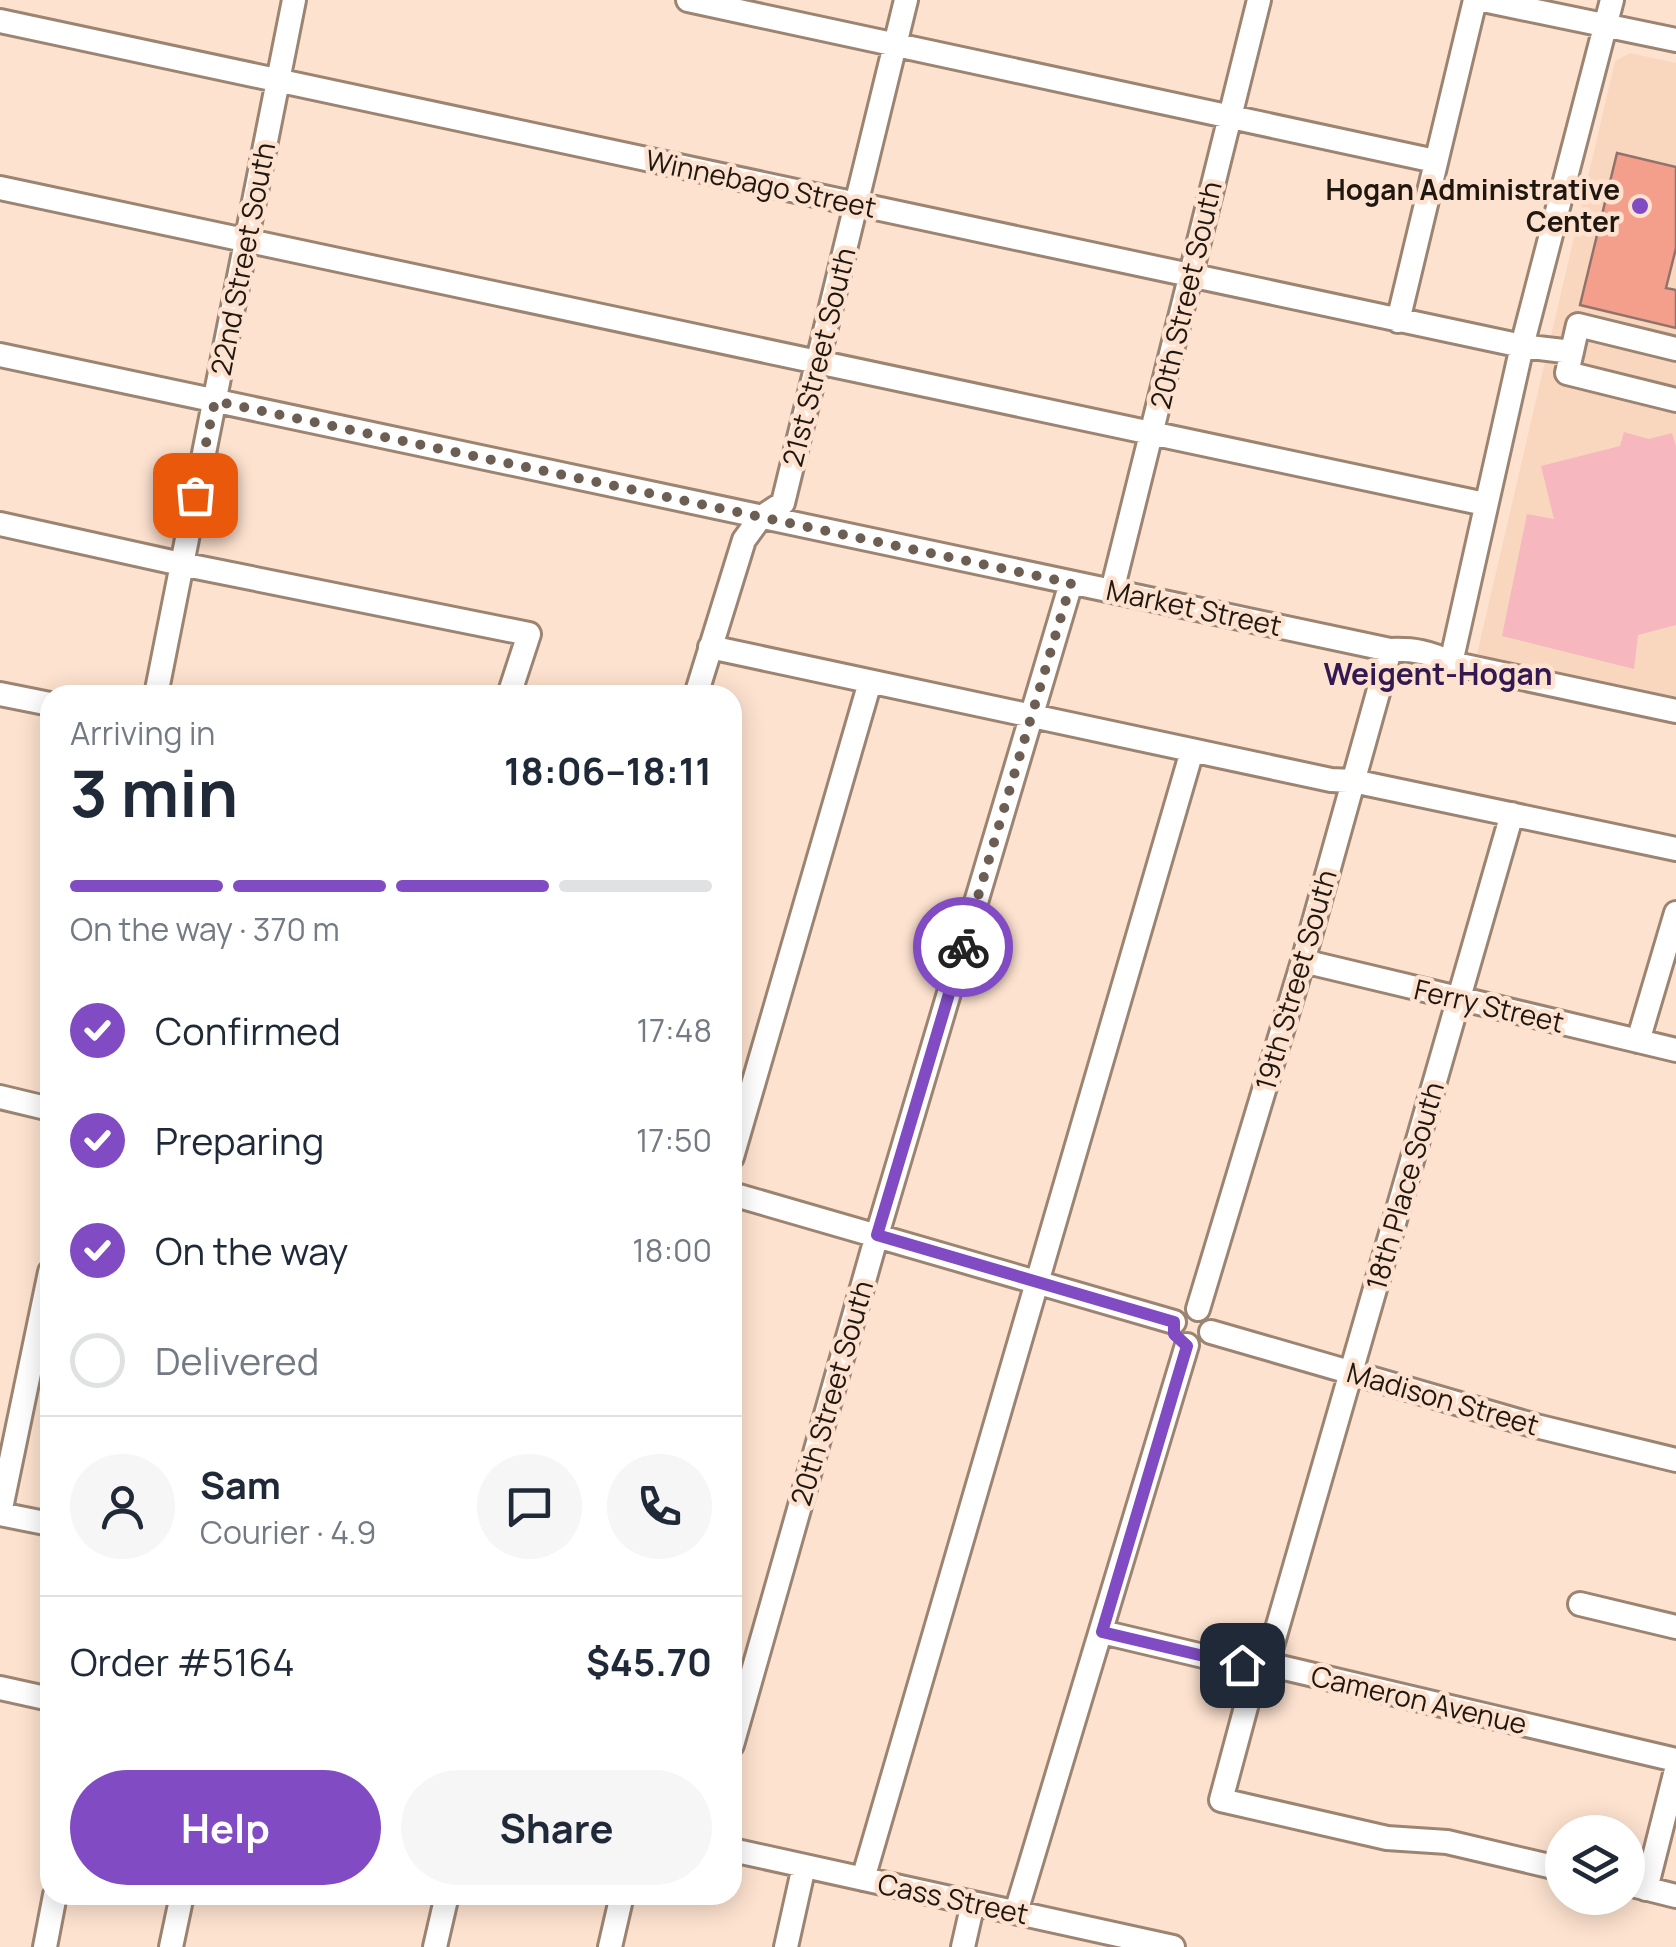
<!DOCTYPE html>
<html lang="en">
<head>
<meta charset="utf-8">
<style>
  :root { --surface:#fff; --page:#f6f6f7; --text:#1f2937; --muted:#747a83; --line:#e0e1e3; --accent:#814cc3 }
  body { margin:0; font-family:Manrope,sans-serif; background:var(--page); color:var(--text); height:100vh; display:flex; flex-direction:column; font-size:38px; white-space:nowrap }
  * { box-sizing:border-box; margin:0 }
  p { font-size:32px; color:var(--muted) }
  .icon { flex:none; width:55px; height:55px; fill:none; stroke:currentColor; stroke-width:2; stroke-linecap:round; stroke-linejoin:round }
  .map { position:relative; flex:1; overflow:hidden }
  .details { position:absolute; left:40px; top:685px; width:702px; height:1220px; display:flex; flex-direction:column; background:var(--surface); border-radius:30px; box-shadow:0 5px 25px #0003 }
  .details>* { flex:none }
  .buttons { position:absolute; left:1545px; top:1815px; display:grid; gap:20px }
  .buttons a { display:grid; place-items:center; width:100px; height:100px; border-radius:50%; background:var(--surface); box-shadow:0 5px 25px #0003; font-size:50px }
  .pin { position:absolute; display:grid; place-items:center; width:85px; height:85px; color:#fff; margin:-42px; border-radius:20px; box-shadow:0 5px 15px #0006 }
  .courier { position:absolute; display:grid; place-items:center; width:100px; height:100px; margin:-50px; border:8px solid #814cc3; border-radius:50%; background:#fff; color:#222; box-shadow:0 2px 12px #0007 }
  .headline em { font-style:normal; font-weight:700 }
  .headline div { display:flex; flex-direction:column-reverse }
  .headline { display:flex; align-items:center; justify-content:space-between; height:170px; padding:0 30px }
  h1 { font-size:65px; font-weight:700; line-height:75px }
  .bar { display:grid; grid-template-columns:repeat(4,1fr); gap:15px 10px; align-content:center; height:120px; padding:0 30px }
  .bar i { height:12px; border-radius:8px; background:var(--line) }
  .bar .on { background:var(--accent) }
  .bar p { grid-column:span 4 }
  .line { display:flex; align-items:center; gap:25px; padding:0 30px; border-top:2px solid var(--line) }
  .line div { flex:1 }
  .round { display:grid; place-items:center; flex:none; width:105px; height:105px; border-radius:52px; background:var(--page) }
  ol { padding:0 30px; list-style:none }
  li { display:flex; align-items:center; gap:30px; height:110px }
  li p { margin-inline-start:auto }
  li .icon { padding:10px; border-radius:50%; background:var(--accent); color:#fff; stroke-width:4 }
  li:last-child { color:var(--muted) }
  li i { width:55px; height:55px; border:5px solid var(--line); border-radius:50% }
  .button { display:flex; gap:20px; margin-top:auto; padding:20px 30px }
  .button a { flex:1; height:115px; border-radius:60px; background:var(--accent); color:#fff; font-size:40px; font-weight:700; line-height:115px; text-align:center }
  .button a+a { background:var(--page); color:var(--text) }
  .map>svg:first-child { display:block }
  .built { fill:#f9d7bf }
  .green { fill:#f6b7be }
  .building { fill:#f39f8b; stroke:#91736c; stroke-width:2.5 }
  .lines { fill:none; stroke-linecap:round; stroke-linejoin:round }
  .minor-casing { stroke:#9c8472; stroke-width:28 }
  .minor { stroke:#fff; stroke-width:22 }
  .done { stroke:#6d5e53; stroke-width:10; stroke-dasharray:0 18 }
  .route { stroke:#814cc3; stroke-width:12 }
  .poi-dot { fill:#814cc3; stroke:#fde2cf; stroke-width:4 }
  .labels { text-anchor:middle; stroke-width:9; stroke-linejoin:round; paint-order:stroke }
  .street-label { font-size:28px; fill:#201710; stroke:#fde2cf }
  .poi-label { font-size:28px; font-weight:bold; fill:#201710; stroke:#fde2cf; text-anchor:end }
  .neighbourhood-label { font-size:30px; font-weight:bold; fill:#331952; stroke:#fde2cf }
</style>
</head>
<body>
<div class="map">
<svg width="1676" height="1947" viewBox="0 0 1676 1947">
  <rect width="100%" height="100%" fill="#fde2cf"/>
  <path class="built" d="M1630,53L1676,63V697L1477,654L1615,61Z"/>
  <path class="green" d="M1624,432L1649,439L1672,433L1676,446V625L1638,635L1634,669L1502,636L1527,514L1554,519L1541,466L1620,446Z"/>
  <path class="building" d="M1617,153L1676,167V248L1666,288L1676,290V328L1580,305Z"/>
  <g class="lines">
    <g class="minor-casing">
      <path id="minor" d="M688,0L1435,161
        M1483,0L1676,40
        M0,21L1522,346L1572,352
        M0,188L1485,504
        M1398,321L1475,0
        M1676,349L1578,325L1567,373L1676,400
        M0,355L1390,650C1413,649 1430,652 1451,663
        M0,524L181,564L529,634L509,695
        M1112,591L1259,0
        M710,647L1331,780L1353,781L1676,849
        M1451,663L1522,346L1612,0
        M1435,664L1451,663L1676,711
        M0,694L50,704
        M156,695L294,0
        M696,695L744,540L760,518L783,503L906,0
        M1512,814L1272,1646L1253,1681L1221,1800L1387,1838L1447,1842L1562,1869
        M1303,961L1676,1050
        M1638,1041L1676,913
        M0,1097L50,1109
        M732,1157L870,682
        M732,1194L1174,1322
        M1198,1309L1303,961L1390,650
        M1211,1332L1536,1426L1676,1460
        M0,1513L50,1272
        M0,1514L50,1524
        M1580,1604L1676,1627
        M1102,1632L1241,1665L1280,1667L1676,1760
        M0,1688L50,1699
        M732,1745L877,1235L1071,583
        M732,1850L1173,1947
        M863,1879L1192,751
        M1628,1884L1676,1896
        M1646,1889L1676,1770
        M1016,1912L1187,1345
        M45,1947L55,1895
        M171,1947L182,1895
        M435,1947L447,1895
        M610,1947L622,1895
        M786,1947L804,1866
        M963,1947L973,1903"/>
    </g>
    <use href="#minor" class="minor"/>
  </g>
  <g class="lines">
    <path class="done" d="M195,495L215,401L1071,583L963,947"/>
    <path class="route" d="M963,947L877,1235L1174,1322V1334L1187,1346L1102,1632L1242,1665"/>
  </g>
  <circle class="poi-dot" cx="1640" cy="206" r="10"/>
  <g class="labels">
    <g class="street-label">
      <text transform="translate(761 184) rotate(12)" y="10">Winnebago Street</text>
      <text transform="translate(243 259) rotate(-79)" y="10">22nd Street South</text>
      <text transform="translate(1186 295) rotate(-77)" y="10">20th Street South</text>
      <text transform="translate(819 357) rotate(-76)" y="10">21st Street South</text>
      <text transform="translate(1194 608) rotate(12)" y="10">Market Street</text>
      <text transform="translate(1296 980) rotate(-74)" y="10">19th Street South</text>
      <text transform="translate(1489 1006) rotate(13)" y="10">Ferry Street</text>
      <text transform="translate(1405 1186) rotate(-74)" y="10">18th Place South</text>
      <text transform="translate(832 1393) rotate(-74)" y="10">20th Street South</text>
      <text transform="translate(1443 1399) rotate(16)" y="10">Madison Street</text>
      <text transform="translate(1419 1700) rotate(13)" y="10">Cameron Avenue</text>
      <text transform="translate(953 1899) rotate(12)" y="10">Cass Street</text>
    </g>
    <g class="poi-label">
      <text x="1620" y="200">Hogan Administrative<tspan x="1620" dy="32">Center</tspan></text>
    </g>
    <g class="neighbourhood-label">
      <text x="1438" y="685">Weigent-Hogan</text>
    </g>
  </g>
</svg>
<div class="buttons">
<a><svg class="icon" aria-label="layers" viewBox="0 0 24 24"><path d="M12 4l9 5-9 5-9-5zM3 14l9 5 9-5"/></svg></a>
</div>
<div class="pin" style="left:195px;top:495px;background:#ea580c"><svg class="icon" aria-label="bag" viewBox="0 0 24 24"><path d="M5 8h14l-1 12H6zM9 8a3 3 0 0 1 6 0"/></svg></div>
<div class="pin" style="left:1242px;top:1665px;background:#1f2937"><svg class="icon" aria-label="home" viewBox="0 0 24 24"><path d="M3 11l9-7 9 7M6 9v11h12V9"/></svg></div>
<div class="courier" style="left:963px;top:947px"><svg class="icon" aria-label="bike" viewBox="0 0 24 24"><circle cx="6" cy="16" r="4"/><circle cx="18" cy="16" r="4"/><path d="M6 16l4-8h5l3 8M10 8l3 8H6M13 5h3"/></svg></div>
<section class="details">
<div class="headline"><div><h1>3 min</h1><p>Arriving in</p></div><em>18:06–18:11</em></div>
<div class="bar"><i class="on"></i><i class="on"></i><i class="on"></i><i></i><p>On the way · 370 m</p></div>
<ol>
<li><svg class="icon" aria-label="check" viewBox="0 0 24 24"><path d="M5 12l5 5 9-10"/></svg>Confirmed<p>17:48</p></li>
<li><svg class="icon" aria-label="check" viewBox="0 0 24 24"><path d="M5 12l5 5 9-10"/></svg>Preparing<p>17:50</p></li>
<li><svg class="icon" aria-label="check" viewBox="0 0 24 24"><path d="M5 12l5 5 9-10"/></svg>On the way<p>18:00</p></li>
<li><i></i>Delivered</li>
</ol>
<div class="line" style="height:180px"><a class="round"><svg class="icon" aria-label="person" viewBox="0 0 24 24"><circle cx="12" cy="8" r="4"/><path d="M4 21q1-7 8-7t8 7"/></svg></a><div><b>Sam</b><p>Courier · 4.9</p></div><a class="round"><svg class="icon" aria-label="chat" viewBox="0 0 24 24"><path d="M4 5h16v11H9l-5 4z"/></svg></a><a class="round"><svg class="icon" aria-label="phone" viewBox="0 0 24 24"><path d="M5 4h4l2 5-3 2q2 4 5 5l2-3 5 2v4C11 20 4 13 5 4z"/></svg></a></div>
<div class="line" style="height:130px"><div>Order #5164</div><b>$45.70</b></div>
<div class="button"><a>Help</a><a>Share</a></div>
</section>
</div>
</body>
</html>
